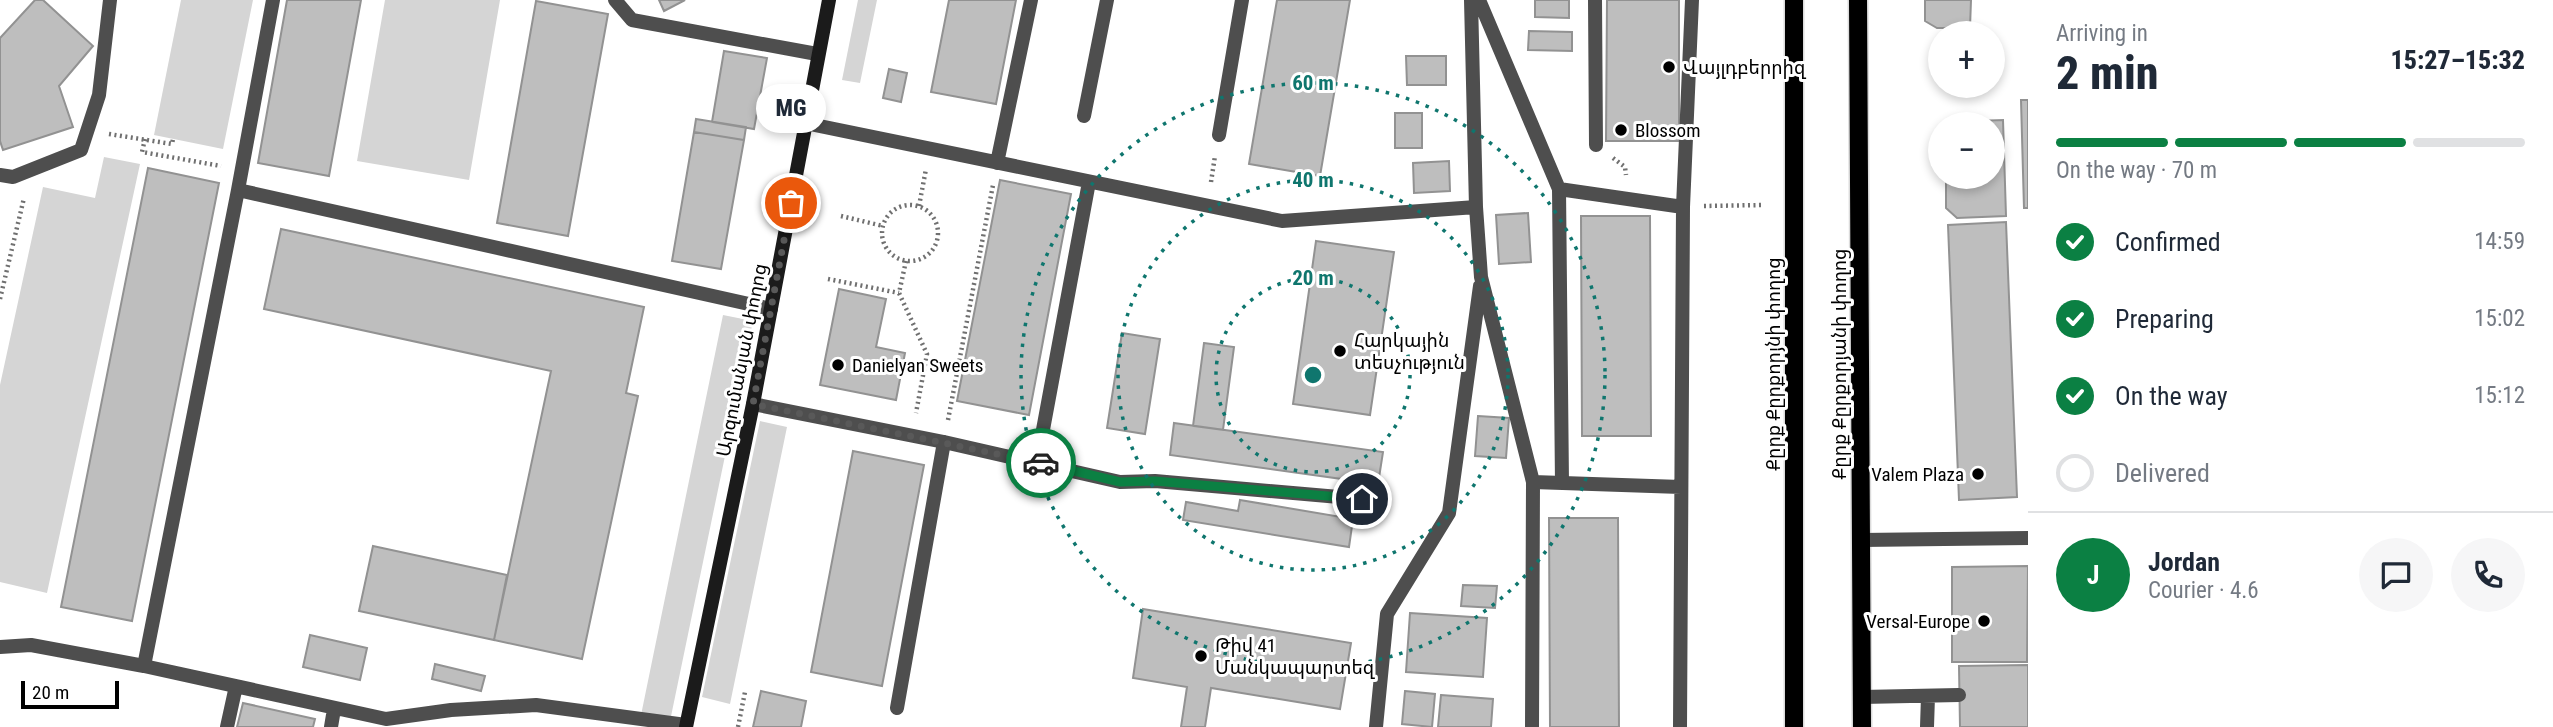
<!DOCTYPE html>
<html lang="en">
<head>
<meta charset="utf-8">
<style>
  :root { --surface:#fff; --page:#f6f6f7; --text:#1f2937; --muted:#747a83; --line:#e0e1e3; --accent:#0b8043 }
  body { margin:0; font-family:"Roboto Condensed","Noto Sans Armenian",sans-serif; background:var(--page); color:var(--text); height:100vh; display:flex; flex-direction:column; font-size:26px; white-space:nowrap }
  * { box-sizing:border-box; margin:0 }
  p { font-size:23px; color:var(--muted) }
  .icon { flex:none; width:38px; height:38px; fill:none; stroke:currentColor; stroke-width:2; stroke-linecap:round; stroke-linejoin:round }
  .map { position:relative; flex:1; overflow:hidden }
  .panel { display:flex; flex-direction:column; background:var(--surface); width:525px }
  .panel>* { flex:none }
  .tools { position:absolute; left:1928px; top:21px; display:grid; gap:14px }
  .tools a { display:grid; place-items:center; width:77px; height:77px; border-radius:50%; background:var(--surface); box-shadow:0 4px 10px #0003; font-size:35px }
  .scale { position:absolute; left:21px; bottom:18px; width:98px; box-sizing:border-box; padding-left:7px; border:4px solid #000; border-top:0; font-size:19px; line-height:24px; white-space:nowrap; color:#000; -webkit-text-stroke:5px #fff; paint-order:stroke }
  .pin { position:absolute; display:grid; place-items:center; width:60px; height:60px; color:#fff; margin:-30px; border:4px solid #fff; border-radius:50%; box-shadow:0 2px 7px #0007 }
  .courier { position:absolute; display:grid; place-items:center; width:70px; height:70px; margin:-35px; border:5px solid #0b8043; border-radius:50%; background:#fff; color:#222; box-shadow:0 2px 9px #0007 }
  .bubble { position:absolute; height:49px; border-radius:24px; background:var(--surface); box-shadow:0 4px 10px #0003; font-size:23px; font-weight:800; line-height:49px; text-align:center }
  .summary em { font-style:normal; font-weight:800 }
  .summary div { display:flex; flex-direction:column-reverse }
  .summary { display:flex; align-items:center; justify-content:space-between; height:119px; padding:0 28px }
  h1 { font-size:46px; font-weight:800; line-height:52px }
  .bar { display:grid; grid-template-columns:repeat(4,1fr); gap:10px 7px; align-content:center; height:84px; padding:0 28px }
  .bar i { height:9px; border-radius:5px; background:var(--line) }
  .bar .on { background:var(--accent) }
  .bar p { grid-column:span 4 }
  .line { display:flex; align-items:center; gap:18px; padding:0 28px; border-top:2px solid var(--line) }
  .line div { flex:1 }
  .round { display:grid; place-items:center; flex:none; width:74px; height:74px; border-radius:37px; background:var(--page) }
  ol { padding:0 28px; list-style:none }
  li { display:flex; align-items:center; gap:21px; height:77px }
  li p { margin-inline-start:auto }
  li .icon { padding:7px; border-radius:50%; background:var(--accent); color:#fff; stroke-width:4 }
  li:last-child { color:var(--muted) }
  li i { width:38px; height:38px; border:4px solid var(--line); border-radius:50% }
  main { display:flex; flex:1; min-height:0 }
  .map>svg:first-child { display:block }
  .green { fill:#d5d5d5 }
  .building { fill:#bebebe; stroke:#929292; stroke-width:2 }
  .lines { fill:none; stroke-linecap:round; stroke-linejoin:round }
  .primary-casing { stroke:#dbdbdb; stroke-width:21 }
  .path { stroke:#707070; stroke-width:4.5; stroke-dasharray:2 3.5; stroke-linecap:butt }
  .service { stroke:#4e4e4e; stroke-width:14 }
  .secondary { stroke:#1b1b1b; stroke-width:14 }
  .primary { stroke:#000; stroke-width:18 }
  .done { stroke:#595959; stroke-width:7; stroke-dasharray:0 12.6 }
  .route { stroke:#0b8043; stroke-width:9 }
  .ring { fill:none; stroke:#0f766e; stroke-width:3.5; stroke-dasharray:3.5 7 }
  .poi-dot { fill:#000; stroke:#fff; stroke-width:2.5 }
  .labels { text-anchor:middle; stroke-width:6; stroke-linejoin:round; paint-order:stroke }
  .poi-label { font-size:19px; fill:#000; stroke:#fff; text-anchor:start }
  .street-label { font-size:19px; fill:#000; stroke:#fff }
  .centre { fill:#0f766e; stroke:#fff; stroke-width:3.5 }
  .ring-label { font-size:21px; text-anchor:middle; font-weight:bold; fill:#0f766e; stroke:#fff; stroke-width:6; stroke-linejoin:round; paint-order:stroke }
</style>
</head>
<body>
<main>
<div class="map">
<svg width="2028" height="727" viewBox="0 0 2028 727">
  <rect width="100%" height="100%" fill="#fff"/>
  <path class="green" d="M181,0H253L223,149L154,135Z
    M385,0H500L469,180L357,161Z
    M858,0H877L860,83L842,80Z
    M104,157L140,164L47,593L0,582V385L43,187L95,198Z
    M723,315L753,321L669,726L640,720Z
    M760,421L787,427L730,704L702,697Z"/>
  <path class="building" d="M35,0H43L93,46L59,86L73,127L3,150L0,141V38Z
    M287,0H361L329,176L258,163Z
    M659,0H685L664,11Z
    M949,0H1016L996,104L931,92Z
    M1277,0H1350L1320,176L1249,164Z
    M1535,0H1569V18L1535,17Z
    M1607,0H1679V141H1606Z
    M1925,0H1971L1970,28H1937L1925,21Z
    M536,1L608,14L568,236L497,223Z
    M1529,31L1572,32V51L1528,50Z
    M724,51L767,58L754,129L712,122Z
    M1406,56H1446V85H1407Z
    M889,69L907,73L901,102L883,98Z
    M2021,100H2028V208H2024Z
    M1395,113H1422V148H1395Z
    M696,119L746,127L744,140L694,132Z
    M2003,120L2006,216L1957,218L1946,208V177H1993V124L1944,122Z
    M694,132L744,140L721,269L672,261Z
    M1449,161L1450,191L1414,193L1413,163Z
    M148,168L219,183L132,621L61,607Z
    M1000,180L1071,194L1029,415L957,401Z
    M1528,213L1531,262L1499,264L1496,215Z
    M1581,216H1650L1651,436H1582Z
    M2006,222L2017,497L1959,500L1948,225Z
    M281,229L644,307L626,393L638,396L582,659L494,640L551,371L264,309Z
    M1316,241L1394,252L1370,415L1293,404Z
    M839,289L886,299L876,347L905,353L896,400L820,385Z
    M1122,333L1160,339L1145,434L1107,428Z
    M1204,343L1234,347L1223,430L1193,426Z
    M1478,416L1509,418L1506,458L1475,456Z
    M1174,423L1383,452L1378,484L1170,455Z
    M853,451L924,465L882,686L811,672Z
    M1240,500L1353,519L1349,547L1183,520L1186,502L1238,511Z
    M1549,518H1618L1619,727H1550Z
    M373,546L507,575L494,640L359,611Z
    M2028,566L2027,662H1952V567Z
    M1463,585L1497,586L1495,608L1461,606Z
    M1143,609L1351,643L1340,709L1211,688L1205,727H1181L1187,687L1133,678Z
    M1410,613L1487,618L1483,677L1406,672Z
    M310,635L367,648L360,680L303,667Z
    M435,664L485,676L481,691L432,679Z
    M2028,665V727H1960L1959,666Z
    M761,691L806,701L801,727H753Z
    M1405,691L1435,694L1432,727L1402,724Z
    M1441,695L1493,699L1491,727H1438Z
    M243,703L315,719L313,727H237Z"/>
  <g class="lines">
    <g class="primary-casing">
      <path id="primary" d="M1794,0V727
        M1858,0L1862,727"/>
    </g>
    <path class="path" d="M109,134L172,144L173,139
      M145,139L142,152L221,166
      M1613,158L1625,167L1626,175
      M1211,182L1215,156
      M882 233a28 28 0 1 1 56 0a28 28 0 1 1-56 0Z
      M919,206L926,169
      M1704,206L1763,205
      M841,216L883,226
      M906,261L899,293L927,354L916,413
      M828,279L899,293
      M0,299L24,198
      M948,420L993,185
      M738,727L745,692"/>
    <path class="service" d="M615,0L632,20L817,54
      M1471,0L1476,207L1481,277L1533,482L1532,727
      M1479,0L1559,189L1562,483
      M1595,0L1596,145
      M1084,116L1107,0
      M805,123L1282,221L1476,207
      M1219,135L1242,0
      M997,163L1031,0
      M0,175L13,177L81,150L99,95L110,0
      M1559,189L1683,207
      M238,190L273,0
      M753,404L944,442L1120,482L1155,481L1362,499
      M1037,462L1089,182
      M1533,482L1681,487
      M1861,540L2028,538
      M0,647L31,645L144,666
      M1862,697L1959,695
      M897,708L944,442
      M686,725L536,705L451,710L386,719L144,666L238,190L771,309
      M227,727L236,686
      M331,727L334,709
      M1376,727L1387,614L1449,513L1480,286
      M1680,727L1683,207L1692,0
      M1927,727L1928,696"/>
    <path class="secondary" d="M686,727L753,404L829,0"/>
    <use href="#primary" class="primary"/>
  </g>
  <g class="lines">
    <path class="done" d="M791,203L753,404L1041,463"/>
    <path class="route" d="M1041,463L1120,482L1155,481L1362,499"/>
  </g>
  <g class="ring">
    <circle cx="1313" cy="375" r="97"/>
    <circle cx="1313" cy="375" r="195"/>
    <circle cx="1313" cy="375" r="292"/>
  </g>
  <g class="poi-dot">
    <circle cx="1669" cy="67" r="7"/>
    <circle cx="1621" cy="130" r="7"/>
    <circle cx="1340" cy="351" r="7"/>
    <circle cx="838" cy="365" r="7"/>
    <circle cx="1978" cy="474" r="7"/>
    <circle cx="1984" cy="621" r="7"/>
    <circle cx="1201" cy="656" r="7"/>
  </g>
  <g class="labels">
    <g class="poi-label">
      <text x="1683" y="74">Վայլդբերրիզ</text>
      <text x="1635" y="137">Blossom</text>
      <text x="1354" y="347">Հարկային<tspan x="1354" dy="22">տեսչություն</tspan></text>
      <text x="852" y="372">Danielyan Sweets</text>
      <text x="1964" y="481" text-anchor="end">Valem Plaza</text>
      <text x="1970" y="628" text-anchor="end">Versal-Europe</text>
      <text x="1215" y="652">Թիվ 41<tspan x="1215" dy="22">Մանկապարտեզ</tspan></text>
    </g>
    <g class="street-label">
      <text transform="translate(741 360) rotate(-79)" y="7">Արզումանյան փողոց</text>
      <text transform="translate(1773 364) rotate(-90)" y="7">Քըրք Քըրքորյնի փողոց</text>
      <text transform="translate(1839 364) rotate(-90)" y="7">Քըրք Քըրքորյանի փողոց</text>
    </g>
  </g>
  <circle cx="1313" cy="375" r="10" class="centre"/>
  <g class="ring-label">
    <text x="1313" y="90">60 m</text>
    <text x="1313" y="187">40 m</text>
    <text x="1313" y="285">20 m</text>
  </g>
</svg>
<div class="tools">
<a>+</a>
<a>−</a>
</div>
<div class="scale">20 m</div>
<div class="pin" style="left:791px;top:203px;background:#ea580c"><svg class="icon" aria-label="bag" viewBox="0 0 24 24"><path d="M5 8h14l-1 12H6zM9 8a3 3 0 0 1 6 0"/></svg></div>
<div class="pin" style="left:1362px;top:499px;background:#1f2937"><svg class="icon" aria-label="home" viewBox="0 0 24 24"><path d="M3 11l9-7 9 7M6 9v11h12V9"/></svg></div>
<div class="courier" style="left:1041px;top:463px"><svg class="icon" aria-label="car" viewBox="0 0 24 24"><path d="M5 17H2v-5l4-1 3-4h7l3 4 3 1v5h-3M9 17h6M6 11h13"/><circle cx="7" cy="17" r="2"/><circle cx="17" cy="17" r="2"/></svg></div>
<div class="bubble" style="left:756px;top:84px;width:70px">MG</div>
</div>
<section class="panel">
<div class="summary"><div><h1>2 min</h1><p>Arriving in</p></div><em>15:27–15:32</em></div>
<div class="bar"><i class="on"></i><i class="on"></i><i class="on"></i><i></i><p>On the way · 70 m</p></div>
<ol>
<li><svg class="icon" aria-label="check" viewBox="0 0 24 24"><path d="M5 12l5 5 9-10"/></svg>Confirmed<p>14:59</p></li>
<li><svg class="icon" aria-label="check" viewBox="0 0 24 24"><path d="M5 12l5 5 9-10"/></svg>Preparing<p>15:02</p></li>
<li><svg class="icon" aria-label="check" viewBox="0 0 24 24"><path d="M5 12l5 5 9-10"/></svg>On the way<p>15:12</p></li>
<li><i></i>Delivered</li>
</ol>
<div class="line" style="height:126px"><b class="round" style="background:var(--accent);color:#fff">J</b><div><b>Jordan</b><p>Courier · 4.6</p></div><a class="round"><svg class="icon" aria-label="chat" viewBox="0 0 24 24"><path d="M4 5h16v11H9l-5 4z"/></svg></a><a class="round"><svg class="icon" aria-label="phone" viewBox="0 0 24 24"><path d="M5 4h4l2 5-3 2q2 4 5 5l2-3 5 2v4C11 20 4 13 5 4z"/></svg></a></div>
</section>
</main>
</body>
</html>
